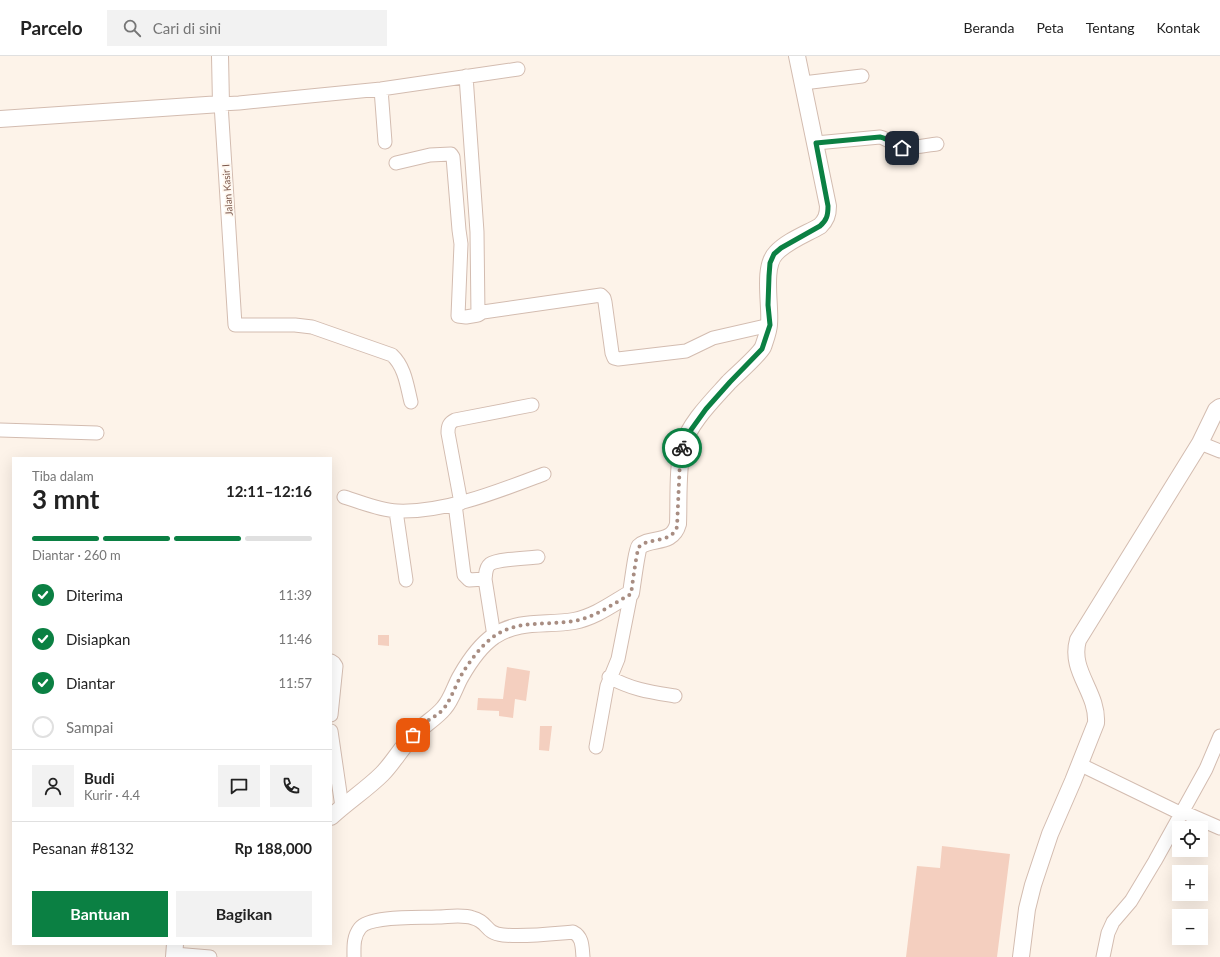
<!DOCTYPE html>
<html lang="id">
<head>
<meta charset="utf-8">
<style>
  :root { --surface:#fff; --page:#f2f2f2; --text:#222; --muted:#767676; --line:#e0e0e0; --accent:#0b8043 }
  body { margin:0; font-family:Lato,sans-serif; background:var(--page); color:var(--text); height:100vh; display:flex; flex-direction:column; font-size:15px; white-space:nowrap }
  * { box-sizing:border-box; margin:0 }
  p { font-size:13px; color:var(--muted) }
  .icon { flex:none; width:22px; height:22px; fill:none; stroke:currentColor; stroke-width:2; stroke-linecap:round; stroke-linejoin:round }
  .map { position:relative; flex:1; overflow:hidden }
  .drawer { position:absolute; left:12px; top:401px; width:320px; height:488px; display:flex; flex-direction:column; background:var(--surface); border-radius:0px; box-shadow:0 4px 16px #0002 }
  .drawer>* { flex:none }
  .fabs { position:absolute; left:1172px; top:765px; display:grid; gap:8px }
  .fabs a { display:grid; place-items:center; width:36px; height:36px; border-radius:0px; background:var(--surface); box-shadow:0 4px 16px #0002; font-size:20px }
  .pin { position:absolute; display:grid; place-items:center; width:34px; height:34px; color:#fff; margin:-17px; border-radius:8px; box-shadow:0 2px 6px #0006 }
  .courier { position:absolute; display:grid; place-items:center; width:40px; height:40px; margin:-20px; border:3px solid #0b8043; border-radius:50%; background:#fff; color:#222; box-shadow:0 1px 5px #0007 }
  .head em { font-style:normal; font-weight:700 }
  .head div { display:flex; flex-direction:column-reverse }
  .head { display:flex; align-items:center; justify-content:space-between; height:68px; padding:0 20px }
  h1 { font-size:26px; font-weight:700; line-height:30px }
  .bar { display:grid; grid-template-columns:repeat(4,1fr); gap:6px 4px; align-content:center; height:48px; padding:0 20px }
  .bar i { height:5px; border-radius:3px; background:var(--line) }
  .bar .on { background:var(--accent) }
  .bar p { grid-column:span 4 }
  .line { display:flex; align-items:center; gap:10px; padding:0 20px; border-top:1px solid var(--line) }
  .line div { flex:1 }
  .round { display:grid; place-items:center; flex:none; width:42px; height:42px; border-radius:0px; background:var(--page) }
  ol { padding:0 20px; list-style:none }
  li { display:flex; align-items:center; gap:12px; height:44px }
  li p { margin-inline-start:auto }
  li .icon { padding:4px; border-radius:50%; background:var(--accent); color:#fff; stroke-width:4 }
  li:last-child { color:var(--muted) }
  li i { width:22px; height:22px; border:2px solid var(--line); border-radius:50% }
  .action { display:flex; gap:8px; margin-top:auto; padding:8px 20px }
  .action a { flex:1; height:46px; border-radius:0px; background:var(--accent); color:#fff; font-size:16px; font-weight:700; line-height:46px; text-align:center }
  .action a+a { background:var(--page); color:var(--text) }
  header { display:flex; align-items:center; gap:24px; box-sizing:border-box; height:56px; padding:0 20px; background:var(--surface); border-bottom:1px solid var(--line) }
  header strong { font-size:19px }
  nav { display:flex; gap:22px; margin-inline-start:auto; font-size:14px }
  .search { width:280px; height:36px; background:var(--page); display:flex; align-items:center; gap:10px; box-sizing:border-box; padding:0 14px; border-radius:0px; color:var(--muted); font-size:15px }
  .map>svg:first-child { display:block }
  .building { fill:#f4cfbf }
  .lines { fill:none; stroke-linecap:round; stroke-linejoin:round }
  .minor-casing { stroke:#d3bcb0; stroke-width:15 }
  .tertiary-casing { stroke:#d3bcb0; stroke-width:18 }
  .minor { stroke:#fff; stroke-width:13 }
  .tertiary { stroke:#fff; stroke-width:16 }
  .done { stroke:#a88d82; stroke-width:4; stroke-dasharray:0 7.2 }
  .route { stroke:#0b8043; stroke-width:5 }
  .labels { text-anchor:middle; stroke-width:3.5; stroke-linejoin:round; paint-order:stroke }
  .street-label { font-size:10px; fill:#7a564a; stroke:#fff8f0 }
</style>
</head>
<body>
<header>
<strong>Parcelo</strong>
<div class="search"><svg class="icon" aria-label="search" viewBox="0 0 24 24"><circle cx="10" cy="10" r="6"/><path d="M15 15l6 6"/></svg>Cari di sini</div>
<nav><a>Beranda</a><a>Peta</a><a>Tentang</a><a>Kontak</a></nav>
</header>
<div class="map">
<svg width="1220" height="901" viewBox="0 0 1220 901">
  <rect width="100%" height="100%" fill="#fdf3e9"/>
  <path class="building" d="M378,579H389V590L378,589Z
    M507,611L530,615L526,645L515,643L513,662L499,660V655L477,654L478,642L503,643Z
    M540,670H552L549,695L539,694Z
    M942,790L1010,798L997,901H906L917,810L940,812Z"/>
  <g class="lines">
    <g class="minor-casing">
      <path id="minor" d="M466,20L477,176L478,259L483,256L601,239L604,242L605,246L612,297L614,302L618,303L686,295L713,282L770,269
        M803,27L862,20
        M381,33L385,86
        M816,87L880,81C888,83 893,89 901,91C909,93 927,89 937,88
        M396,107L430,99L451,98L453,101L459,174L461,188L458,260L466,261L478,259
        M411,346C407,330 405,311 392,299L312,271L295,269H235L221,48L239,47L381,33L518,13
        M0,374L97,377
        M1200,387L1220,395
        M344,441C361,446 379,454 397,455C445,457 499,435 544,418
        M461,447L448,377C448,370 449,367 455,364L532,349
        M455,448L464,519L469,524L485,523
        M396,455L406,524
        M494,580L485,523C486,518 485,512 490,508C497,503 528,502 538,501
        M331,605L334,607L336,610L331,659
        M609,621C633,634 650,636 675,640
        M331,675L342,751
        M596,691L607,630L618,603L631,537
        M1079,708L1182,758
        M1183,756L1220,772
        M174,898L210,901
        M354,901C354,891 353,881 360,872C370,859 421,862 437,861C448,861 462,858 473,862C489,866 484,877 503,879C526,881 550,878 573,876C583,881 582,891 583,901
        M1103,901L1108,877L1113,866L1131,845L1155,805L1206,713L1220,680"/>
    </g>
    <g class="tertiary-casing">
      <path id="tertiary" d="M0,63L221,48L220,0
        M331,761C347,746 367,733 382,718C394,706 402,690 415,678C424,668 436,662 444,652C452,643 455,630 461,620C469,606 481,589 494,580C520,563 546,570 574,565C595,561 612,548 631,537C632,531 637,493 639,491C650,480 672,490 678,468C679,445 677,411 683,390C689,367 714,343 729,326C737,318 759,299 763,291C765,285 769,275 769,268C771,250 762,211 776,197C787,185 806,178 820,170C826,164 828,159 828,150L797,0
        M174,901L175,888
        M1021,901L1027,853L1033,829L1050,778L1073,725L1096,667C1098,636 1069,615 1078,584L1200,387L1216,354L1220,351"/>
    </g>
    <use href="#minor" class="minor"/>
    <use href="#tertiary" class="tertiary"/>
  </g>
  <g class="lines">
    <path class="done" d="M413,679C417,675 422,670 426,666C433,661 440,658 445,651C452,641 456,628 462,618C470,605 481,590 493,581C517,563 546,570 573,565C595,562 612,548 631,538C632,531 637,493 639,491C648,481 671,488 677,471L680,404L682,392"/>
    <path class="route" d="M682,392L688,378L706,353L730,326L762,293L770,269L768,249L769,220L770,207L774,198L781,192L820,170C827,164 828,159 828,150L816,87L880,81C889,83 894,88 902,92"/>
  </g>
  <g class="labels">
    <g class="street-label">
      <text transform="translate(227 134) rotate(-94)" y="4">Jalan Kasir I</text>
    </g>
  </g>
</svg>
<div class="fabs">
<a><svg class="icon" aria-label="locate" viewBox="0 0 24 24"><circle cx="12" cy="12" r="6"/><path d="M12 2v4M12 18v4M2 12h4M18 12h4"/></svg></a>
<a>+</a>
<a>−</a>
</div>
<div class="pin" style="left:413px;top:679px;background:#ea580c"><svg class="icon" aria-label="bag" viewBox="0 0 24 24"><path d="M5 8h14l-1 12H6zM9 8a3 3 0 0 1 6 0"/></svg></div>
<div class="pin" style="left:902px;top:92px;background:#1f2937"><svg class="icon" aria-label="home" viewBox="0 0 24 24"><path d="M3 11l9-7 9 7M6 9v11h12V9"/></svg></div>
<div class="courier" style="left:682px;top:392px"><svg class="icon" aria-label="bike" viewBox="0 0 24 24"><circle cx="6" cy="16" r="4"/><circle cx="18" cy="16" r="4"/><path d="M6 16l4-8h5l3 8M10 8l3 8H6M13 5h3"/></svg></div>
<section class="drawer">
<div class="head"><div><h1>3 mnt</h1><p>Tiba dalam</p></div><em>12:11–12:16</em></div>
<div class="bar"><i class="on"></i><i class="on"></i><i class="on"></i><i></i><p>Diantar · 260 m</p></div>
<ol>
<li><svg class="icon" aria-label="check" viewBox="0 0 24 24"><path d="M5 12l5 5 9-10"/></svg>Diterima<p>11:39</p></li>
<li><svg class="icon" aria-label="check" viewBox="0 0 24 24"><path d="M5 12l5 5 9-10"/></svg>Disiapkan<p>11:46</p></li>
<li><svg class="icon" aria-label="check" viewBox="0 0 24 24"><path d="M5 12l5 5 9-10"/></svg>Diantar<p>11:57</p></li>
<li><i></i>Sampai</li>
</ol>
<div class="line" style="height:72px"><a class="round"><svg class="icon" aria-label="person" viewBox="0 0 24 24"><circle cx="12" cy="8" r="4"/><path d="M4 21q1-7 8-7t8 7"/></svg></a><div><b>Budi</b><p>Kurir · 4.4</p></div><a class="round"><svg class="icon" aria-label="chat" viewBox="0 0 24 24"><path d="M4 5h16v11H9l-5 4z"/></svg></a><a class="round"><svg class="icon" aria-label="phone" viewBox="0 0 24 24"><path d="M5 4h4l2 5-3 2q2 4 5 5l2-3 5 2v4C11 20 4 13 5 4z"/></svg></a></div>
<div class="line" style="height:52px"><div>Pesanan #8132</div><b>Rp 188,000</b></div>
<div class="action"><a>Bantuan</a><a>Bagikan</a></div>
</section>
</div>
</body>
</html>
